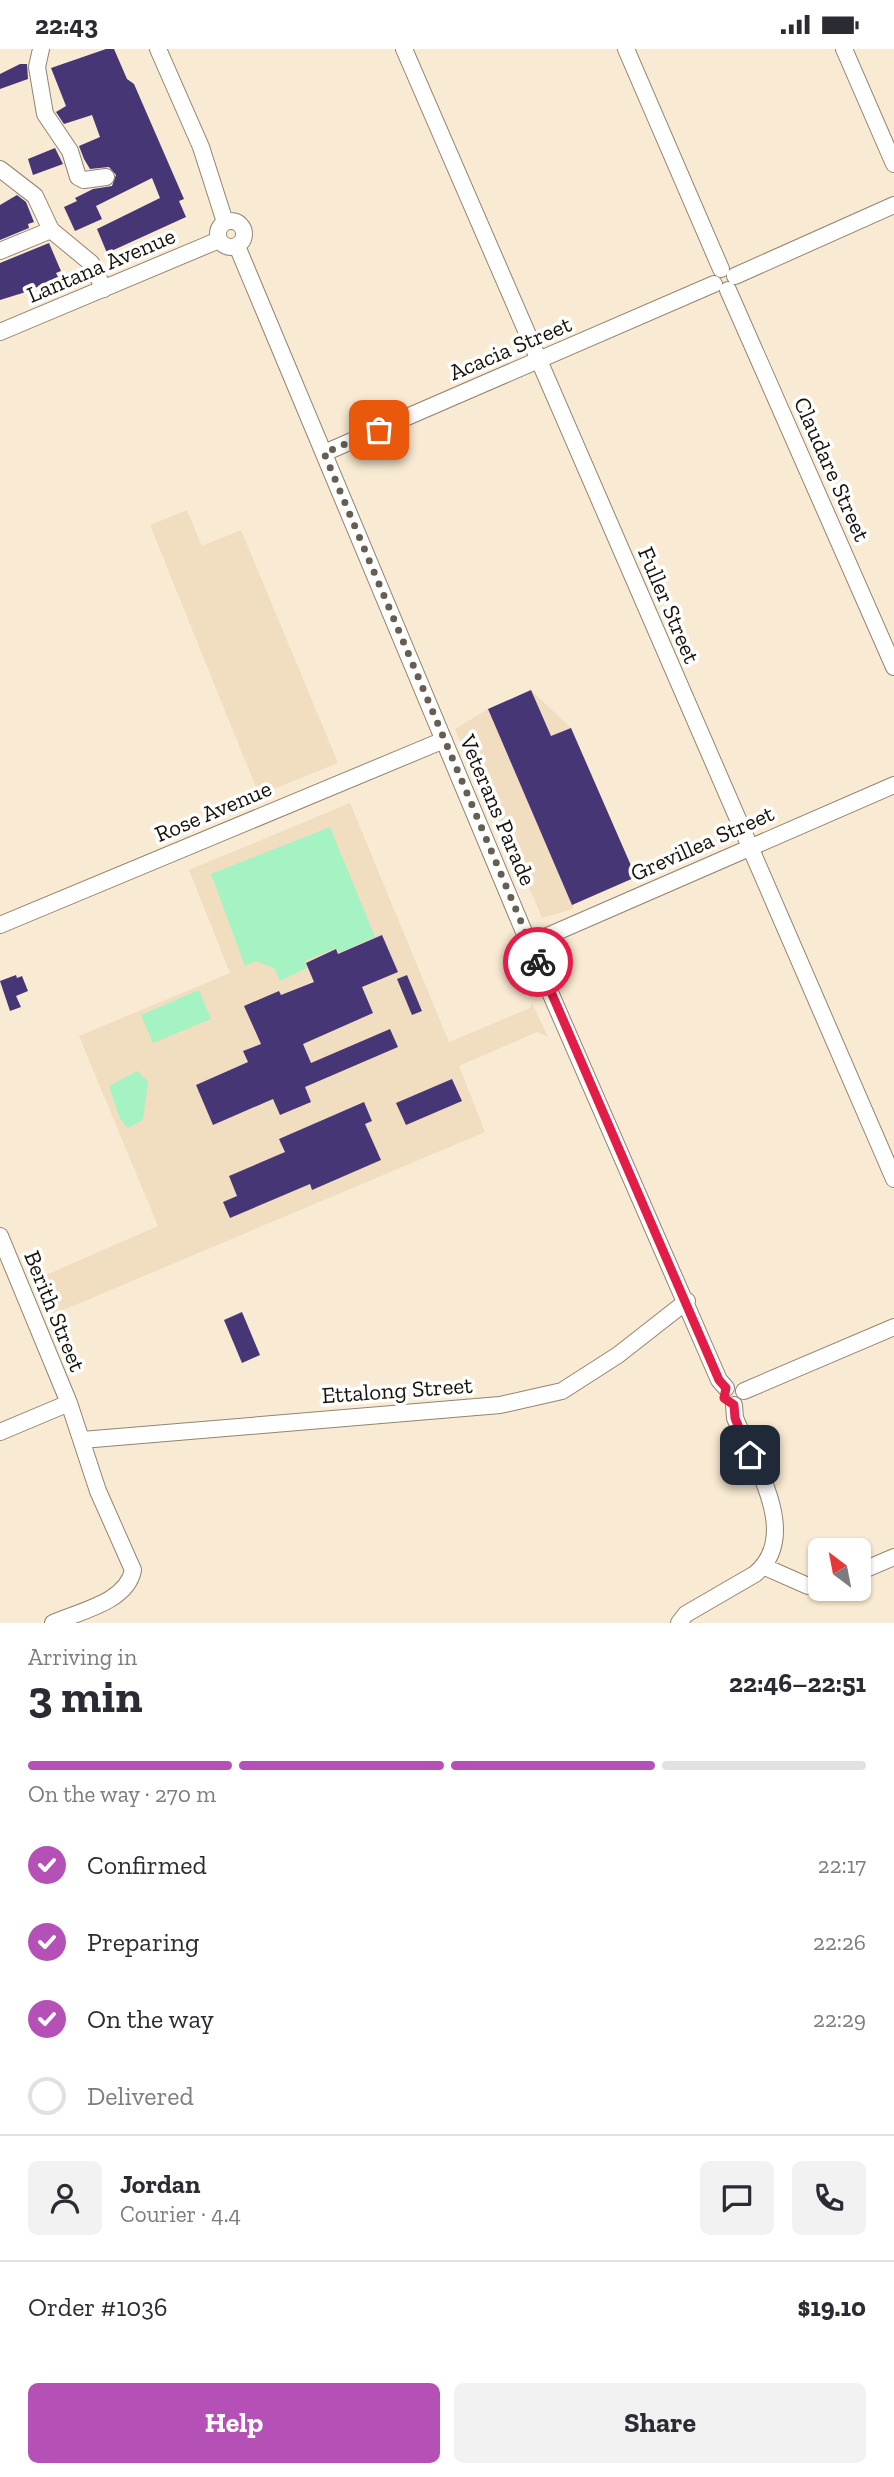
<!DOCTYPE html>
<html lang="en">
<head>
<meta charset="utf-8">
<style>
  :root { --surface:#fff; --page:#f2f2f3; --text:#2b2b33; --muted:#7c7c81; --line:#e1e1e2; --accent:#b551b6 }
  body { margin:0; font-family:"Zilla Slab",serif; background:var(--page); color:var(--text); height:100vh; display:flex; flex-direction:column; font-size:26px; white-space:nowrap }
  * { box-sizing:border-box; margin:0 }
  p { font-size:23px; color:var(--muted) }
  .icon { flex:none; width:38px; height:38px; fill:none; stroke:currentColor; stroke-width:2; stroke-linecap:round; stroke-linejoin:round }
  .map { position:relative; height:1574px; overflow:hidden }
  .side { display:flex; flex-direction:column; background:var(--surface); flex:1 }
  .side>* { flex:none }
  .needle { width:46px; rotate:328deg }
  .buttons { position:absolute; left:808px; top:1489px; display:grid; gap:14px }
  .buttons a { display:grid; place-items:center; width:63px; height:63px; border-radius:10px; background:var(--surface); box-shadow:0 2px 5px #0004; font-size:35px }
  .pin { position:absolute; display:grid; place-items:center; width:60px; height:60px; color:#fff; margin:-30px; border-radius:14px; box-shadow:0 4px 10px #0006 }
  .courier { position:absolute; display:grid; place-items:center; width:70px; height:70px; margin:-35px; border:5px solid #e11d48; border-radius:50%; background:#fff; color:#222; box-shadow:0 2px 9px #0007 }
  .overview em { font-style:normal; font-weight:700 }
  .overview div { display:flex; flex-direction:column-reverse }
  .overview { display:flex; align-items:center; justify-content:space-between; height:119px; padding:0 28px }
  h1 { font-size:46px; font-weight:700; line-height:52px }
  .bar { display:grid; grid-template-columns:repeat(4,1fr); gap:10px 7px; align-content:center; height:84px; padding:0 28px }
  .bar i { height:9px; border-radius:5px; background:var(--line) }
  .bar .on { background:var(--accent) }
  .bar p { grid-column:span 4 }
  .line { display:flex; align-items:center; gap:18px; padding:0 28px; border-top:2px solid var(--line) }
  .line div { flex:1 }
  .round { display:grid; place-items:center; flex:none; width:74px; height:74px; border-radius:10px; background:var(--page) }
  ol { padding:0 28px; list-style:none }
  li { display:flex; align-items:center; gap:21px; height:77px }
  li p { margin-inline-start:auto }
  li .icon { padding:7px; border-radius:50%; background:var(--accent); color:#fff; stroke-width:4 }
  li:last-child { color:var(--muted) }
  li i { width:38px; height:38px; border:4px solid var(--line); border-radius:50% }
  .button { display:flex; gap:14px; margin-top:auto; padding:14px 28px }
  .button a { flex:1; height:80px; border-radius:10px; background:var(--accent); color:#fff; font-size:28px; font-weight:700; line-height:80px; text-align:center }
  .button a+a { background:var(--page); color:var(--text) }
  .status { display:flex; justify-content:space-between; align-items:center; height:49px; padding:0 35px; background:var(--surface); direction:ltr }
  .status svg { height:19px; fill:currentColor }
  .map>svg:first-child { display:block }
  .built { fill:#f1dec0 }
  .green { fill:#a5f2c3 }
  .building { fill:#473676 }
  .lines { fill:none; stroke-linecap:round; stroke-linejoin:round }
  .minor-casing { stroke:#92846f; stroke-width:18 }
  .minor { stroke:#fff; stroke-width:16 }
  .done { stroke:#665e50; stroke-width:7; stroke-dasharray:0 12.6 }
  .route { stroke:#e11d48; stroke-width:9 }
  .labels { text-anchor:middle; stroke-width:7; stroke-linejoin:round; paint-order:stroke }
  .street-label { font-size:23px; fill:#17120a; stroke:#fff }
</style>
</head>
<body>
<div class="status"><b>22:43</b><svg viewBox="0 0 49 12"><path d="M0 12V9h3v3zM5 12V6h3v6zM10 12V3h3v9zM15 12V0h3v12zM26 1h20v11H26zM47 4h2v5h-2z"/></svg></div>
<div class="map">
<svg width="894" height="1574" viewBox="0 0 894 1574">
  <rect width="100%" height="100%" fill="#f9ead3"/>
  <path class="built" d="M187,461L202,497L241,481L338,714L259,746L150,476Z
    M531,641L571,679L636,828L573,856V860L542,869L519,814L504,795L455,680L488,660Z
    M350,754L449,993L530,959L532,954L548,988L537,983L459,1017L485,1083L54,1265L39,1229L158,1177L79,987L230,924L189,821Z"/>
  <path class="green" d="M330,778L375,888L339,904L336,899L305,912L307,919L280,932L274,919L256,912L245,917L211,825Z
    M199,941L211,970L153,994L141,966Z
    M137,1022L148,1032L143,1071L128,1079L120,1070L109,1037Z"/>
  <path class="building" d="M106,0H114L127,30L134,35L184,150L179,152L186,168L107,204L97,180L160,149L152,129L96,157L102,170L75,182L64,158L77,152L75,149L93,140L112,137L116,126L109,118L90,120L84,110L79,97L100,88L92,66L64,75L56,63L66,57L51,19Z
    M20,15H27L28,30L0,40V25Z
    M55,99L63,115L33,126L28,110Z
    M17,146L26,153L34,173L28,175L29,179L0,191V156Z
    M49,194L61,222L56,224L58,228L29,242L0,251V214Z
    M531,641L551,687L571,679L636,828L572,856L488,660Z
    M382,886L398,923L362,938L373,964L303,995L311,1014L390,980L398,998L305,1038L311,1053L280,1066L273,1050L213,1076L196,1036L248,1013L243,1002L261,995L244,957L279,942L281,946L314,933L306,914L336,900L338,905Z
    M16,926L17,929L22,927L28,942L16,947L21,958L10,962L0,932Z
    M407,926L422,962L412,966L397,930Z
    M452,1030L462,1052L406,1076L396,1054Z
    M364,1053L372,1072L365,1075L381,1111L312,1141L310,1135L230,1169L223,1153L237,1147L229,1127L285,1103L279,1090Z
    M242,1263L260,1306L242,1314L224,1271Z"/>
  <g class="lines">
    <g class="minor-casing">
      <path id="minor" d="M41,0L37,18L45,65L70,102L78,128L84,131L106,128
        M158,0L201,98L225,173
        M404,0L894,1130
        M626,0L721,220
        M844,0L894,115
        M0,120L35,147L51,181L91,214L104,240
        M218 185a13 13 0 1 1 26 0a13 13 0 1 1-26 0Z
        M237,197L529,895L719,1331L726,1339
        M0,202L51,181
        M735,227L894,156
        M728,241L894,618
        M0,283L219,191
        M324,404L714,235
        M0,876L444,691
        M529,895L894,736
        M0,1187L69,1354L98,1442L133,1521C127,1553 80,1562 53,1574
        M744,1342L894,1278
        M0,1383L69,1354
        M82,1391L500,1356L562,1342L618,1306L687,1252
        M765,1518L808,1537L821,1536
        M859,1523L894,1508
        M679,1574L686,1565L755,1525C802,1486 754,1415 735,1369L734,1356"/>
    </g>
    <use href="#minor" class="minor"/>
  </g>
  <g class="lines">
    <path class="done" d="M379,381L324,404L538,913"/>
    <path class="route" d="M538,913L719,1331L726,1339L724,1349L734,1356L735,1369L750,1406"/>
  </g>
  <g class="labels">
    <g class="street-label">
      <text transform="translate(101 216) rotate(-23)" y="8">Lantana Avenue</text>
      <text transform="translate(510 299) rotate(-23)" y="8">Acacia Street</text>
      <text transform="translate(832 420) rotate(66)" y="8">Claudare Street</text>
      <text transform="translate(669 556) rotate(67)" y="8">Fuller Street</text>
      <text transform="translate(498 761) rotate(67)" y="8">Veterans Parade</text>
      <text transform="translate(213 762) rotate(-23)" y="8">Rose Avenue</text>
      <text transform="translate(702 794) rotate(-24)" y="8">Grevillea Street</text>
      <text transform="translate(55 1262) rotate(68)" y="8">Berith Street</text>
      <text transform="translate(397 1341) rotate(-4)" y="8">Ettalong Street</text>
    </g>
  </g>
</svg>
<div class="buttons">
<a><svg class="needle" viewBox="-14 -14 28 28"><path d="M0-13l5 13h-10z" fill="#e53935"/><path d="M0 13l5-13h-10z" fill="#7c7c81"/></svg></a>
</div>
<div class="pin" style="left:379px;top:381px;background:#ea580c"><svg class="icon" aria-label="bag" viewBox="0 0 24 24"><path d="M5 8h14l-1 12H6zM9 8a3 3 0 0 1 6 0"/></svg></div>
<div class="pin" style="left:750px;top:1406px;background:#1f2937"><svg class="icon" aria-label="home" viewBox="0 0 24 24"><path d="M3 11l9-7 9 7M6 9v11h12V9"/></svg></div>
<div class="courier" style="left:538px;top:913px"><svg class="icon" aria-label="bike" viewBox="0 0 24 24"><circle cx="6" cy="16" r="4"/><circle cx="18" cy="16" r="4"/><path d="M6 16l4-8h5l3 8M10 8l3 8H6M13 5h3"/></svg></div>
</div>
<section class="side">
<div class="overview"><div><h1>3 min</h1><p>Arriving in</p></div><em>22:46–22:51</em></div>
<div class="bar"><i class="on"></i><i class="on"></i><i class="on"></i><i></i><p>On the way · 270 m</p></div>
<ol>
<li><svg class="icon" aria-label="check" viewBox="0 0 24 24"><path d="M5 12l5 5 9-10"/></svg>Confirmed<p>22:17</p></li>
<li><svg class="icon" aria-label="check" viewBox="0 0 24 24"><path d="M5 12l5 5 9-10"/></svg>Preparing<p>22:26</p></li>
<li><svg class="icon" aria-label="check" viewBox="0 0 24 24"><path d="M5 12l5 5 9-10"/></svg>On the way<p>22:29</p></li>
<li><i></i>Delivered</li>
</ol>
<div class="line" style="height:126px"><a class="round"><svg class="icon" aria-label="person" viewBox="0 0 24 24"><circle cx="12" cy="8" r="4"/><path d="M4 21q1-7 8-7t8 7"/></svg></a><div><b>Jordan</b><p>Courier · 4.4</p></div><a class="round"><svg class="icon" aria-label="chat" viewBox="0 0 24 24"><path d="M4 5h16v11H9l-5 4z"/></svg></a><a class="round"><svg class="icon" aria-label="phone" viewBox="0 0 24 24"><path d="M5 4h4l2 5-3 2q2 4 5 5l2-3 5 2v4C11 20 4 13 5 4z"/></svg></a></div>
<div class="line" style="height:91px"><div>Order #1036</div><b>$19.10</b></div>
<div class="button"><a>Help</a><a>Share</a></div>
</section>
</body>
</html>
